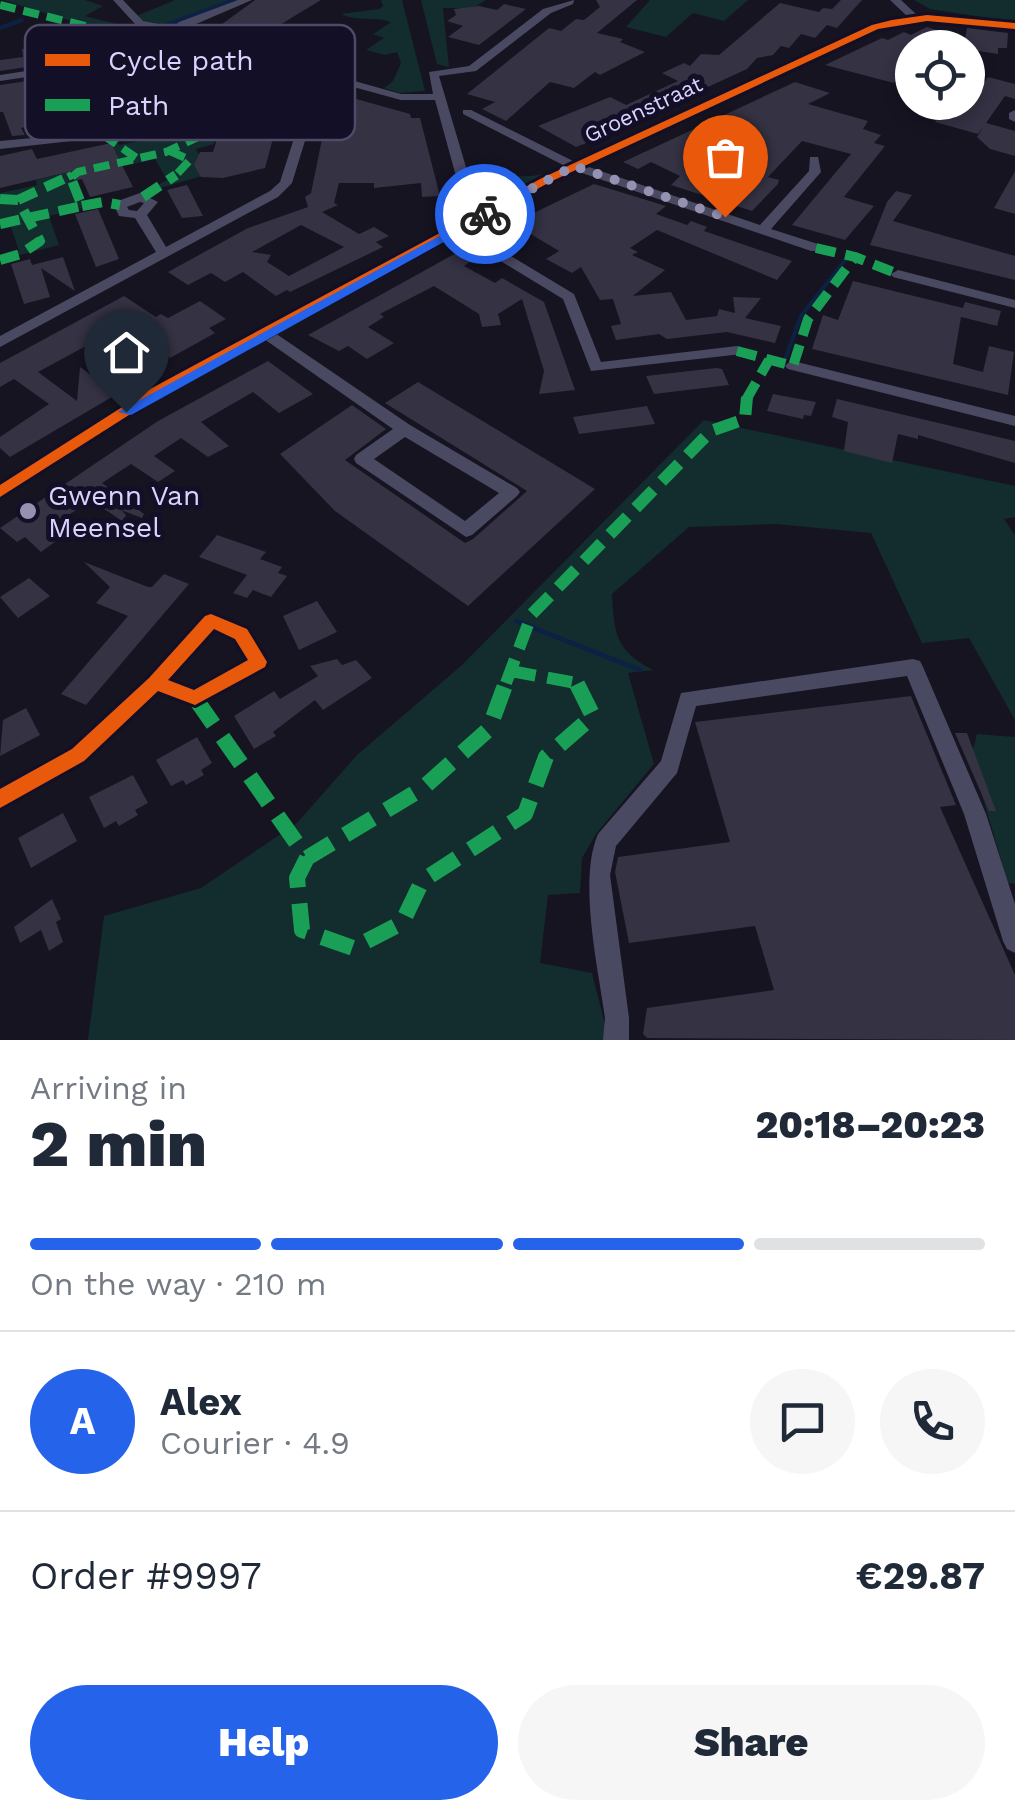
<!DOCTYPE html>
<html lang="en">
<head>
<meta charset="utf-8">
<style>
  :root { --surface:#fff; --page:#f6f6f7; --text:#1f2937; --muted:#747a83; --line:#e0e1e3; --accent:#2563eb }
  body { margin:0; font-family:"Work Sans",sans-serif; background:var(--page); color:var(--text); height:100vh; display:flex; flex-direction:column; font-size:38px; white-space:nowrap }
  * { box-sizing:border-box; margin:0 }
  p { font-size:32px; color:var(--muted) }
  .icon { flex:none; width:55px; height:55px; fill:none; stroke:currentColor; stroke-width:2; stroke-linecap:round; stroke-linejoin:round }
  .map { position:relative; height:1040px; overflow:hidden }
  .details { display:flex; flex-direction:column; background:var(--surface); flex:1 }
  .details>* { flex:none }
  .tools { position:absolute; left:895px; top:30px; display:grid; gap:20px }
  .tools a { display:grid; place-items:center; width:90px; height:90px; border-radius:50%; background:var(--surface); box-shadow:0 5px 15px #0003; font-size:50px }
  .pin { position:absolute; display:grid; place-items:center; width:85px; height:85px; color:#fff; margin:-102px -42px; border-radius:50% 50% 50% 0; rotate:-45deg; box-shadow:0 0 10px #0007 }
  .pin .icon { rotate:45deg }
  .courier { position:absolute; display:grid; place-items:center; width:100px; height:100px; margin:-50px; border:8px solid #2563eb; border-radius:50%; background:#fff; color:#222; box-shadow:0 2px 12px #0007 }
  .headline em { font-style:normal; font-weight:800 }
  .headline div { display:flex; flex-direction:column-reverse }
  .headline { display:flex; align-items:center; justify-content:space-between; height:170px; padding:0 30px }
  h1 { font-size:65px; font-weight:800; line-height:75px }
  .bar { display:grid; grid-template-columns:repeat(4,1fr); gap:15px 10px; align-content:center; height:120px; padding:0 30px }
  .bar i { height:12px; border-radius:8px; background:var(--line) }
  .bar .current { background:var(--accent) }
  .bar p { grid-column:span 4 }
  .line { display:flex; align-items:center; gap:25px; padding:0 30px; border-top:2px solid var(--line) }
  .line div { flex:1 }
  .round { display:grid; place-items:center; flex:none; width:105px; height:105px; border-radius:52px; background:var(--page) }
  .button { display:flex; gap:20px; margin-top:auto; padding:20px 30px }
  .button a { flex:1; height:115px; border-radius:60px; background:var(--accent); color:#fff; font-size:40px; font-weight:800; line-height:115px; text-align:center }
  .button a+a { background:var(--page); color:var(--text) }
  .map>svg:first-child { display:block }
  .green { fill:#132c2d }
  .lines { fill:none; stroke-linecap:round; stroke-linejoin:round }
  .stream-far1 { stroke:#0d2144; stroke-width:4 }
  .stream { stroke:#0d2144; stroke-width:5 }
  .building { fill:#343243; fill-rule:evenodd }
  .minor { fill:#4a4962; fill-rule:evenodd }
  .quiet-far3 { stroke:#1a9f57; stroke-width:8; stroke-dasharray:16 8; stroke-linecap:butt }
  .quiet-far2 { stroke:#1a9f57; stroke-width:10; stroke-dasharray:20 10; stroke-linecap:butt }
  .quiet-far1 { stroke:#1a9f57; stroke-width:12; stroke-dasharray:25 12; stroke-linecap:butt }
  .quiet { stroke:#1a9f57; stroke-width:16; stroke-dasharray:32 16; stroke-linecap:butt }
  .cycleway-casing { stroke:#130f26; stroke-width:6 }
  .cycleway { fill:#e8590c; fill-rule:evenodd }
  .route { fill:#2563eb }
  .done { stroke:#9591b1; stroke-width:10; stroke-dasharray:0 18 }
  .poi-dot { fill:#9591b1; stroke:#130f26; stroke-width:4 }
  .labels { text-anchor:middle; stroke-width:10; stroke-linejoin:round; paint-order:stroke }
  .far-street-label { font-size:22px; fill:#d9d4ff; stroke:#130f26 }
  .poi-label { font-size:28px; fill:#d9d4ff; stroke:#130f26; text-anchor:start }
  .key { fill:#130f26; stroke:#4e4a67; stroke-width:2.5 }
  .key-label { font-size:28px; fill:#d9d4ff }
</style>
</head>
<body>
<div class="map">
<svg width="1015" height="1040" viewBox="0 0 1015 1040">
  <rect width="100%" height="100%" fill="#161421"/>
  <path class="green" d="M3,0H85L103,6L85,16L183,41L149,45Z
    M175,0H244L167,30L134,17Z
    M381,0H402L425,91L400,93L384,88L393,81L401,63L397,52L385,55L366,50L384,38L373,34L391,22C374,16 358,22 341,14L379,9L383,6Z
    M421,0H486L473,8H443L449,67L437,64Z
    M650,0H748L724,21L693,13L666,37L626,27Z
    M914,0H1015V22L930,9Z
    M198,83L231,93L219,128L289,127L288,132H218L214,144L196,149L209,174L157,189L155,186L167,180L155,159L75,177L84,202L103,198L101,203L49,216L59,245L0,260V256L19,251L11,227L0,229V193L37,185L36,180L119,160L110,140H116L119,145L178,133L158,90Z
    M548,173L485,207L476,203L477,196L471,187L472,182C498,172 522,180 548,173Z
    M704,420L1015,486V517L1004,519L1015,535V720L969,638L922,643L871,533L775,524L689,527L612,594C614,634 616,651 653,670L628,673L654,764L596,834L582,858L580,893L548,895L540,963L592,973L606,1028L604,1040H88L104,916L201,888L297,823L357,755L462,665Z
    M977,734L1015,737V884L1008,883L971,758Z"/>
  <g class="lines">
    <path class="stream-far1" d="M166,25L234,0
      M0,28L22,20
      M786,357L801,316L846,259"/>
    <path class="stream" d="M516,621L640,670"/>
  </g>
  <path class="building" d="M255,0H321L253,41L214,30Z
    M596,0H637L597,33L623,39L620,42L645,52L600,75L595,72L574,88L550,82L506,121L482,109L495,102L467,94L549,28L561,31L576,19L584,20L600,7Z
    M841,0H862L837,28L827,25L815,38L801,34L789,48L781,46L773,55L757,58L747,69L584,144L576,147L538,126L610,97L626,105L678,81L662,73L684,63L690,66L701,54L719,55L780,3L819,12L823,8L832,9Z
    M504,4L526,9L479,45L448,37L463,26L447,21L456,15L454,9L479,6L497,10Z
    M927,27L965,39L967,28L1008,33L1007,48H998V54L934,44L940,48H912V64L894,83L825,65L882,38L888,40L904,32L911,35Z
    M108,36L128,41L132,51L0,71V60L23,57L22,49L73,42L74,49L101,45L99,37Z
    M203,59L273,77L258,87H287L265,168L223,178L201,177L194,165L200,152H213L231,93L202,84L187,86L184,71Z
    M183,62L132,116L164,109L177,130L130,141L114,109L21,128L25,135L12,136L3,112H0V85L136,65V68Z
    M988,77L1015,84V99L1005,96L986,123L1015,131V156L990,149L977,137L984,126L978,134L935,122L945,107L964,112Z
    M795,82L830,93L808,104L868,121L863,129L881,135L874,143L885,146L844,197L874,206L845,240L792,225L851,154L802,141L768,177L779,180L778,184L752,211L671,185L680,176L651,162L638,169L623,162Z
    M342,95L410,114L411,118H420L440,196L422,197L421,183L374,188V183H339L334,203L338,205L322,212L359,234L374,227L389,236L376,242L383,247L290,292L287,290L276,296L243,272L225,282L211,273L188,285L168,272L248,228L308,207L305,197L311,193L329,105ZM301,225L344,247L289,276L267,262L271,255L252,252Z
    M111,143L133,187L90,197L82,179L77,180L73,171L0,188V156L32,149L37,159Z
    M1015,171V214L994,208Z
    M594,184L666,206L656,214L687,225L691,221L707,227L704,231L792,261L777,280L657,230L630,248L638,252L632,255L665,270L633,296L671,292L686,320L717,316L719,309L735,313L733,297L761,298L745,318L781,326L775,343L727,332L667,339L659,334L616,340L611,326L621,324L613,299L600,300L581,267L572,273L546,259L559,251L529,233L515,241L496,231Z
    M187,185L203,216L182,218L167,190Z
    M896,191L912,195L893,221L1015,256V280L870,245L887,202Z
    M98,209L119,259L96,267L75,214Z
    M458,252L472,260L464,266L495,283L502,278L544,302L575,390L539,394L544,371L522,299L498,314L501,325L482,327L479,314L434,286L380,314L384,317L368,327L394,343L367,359L348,346L339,351L308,335Z
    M63,257L75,291L41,268L50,297L24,304L11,264L30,259L32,265Z
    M853,281L963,308L965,302L1001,311L997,326L961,317L953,364L983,372L989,346L1014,352L1008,395L812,349L823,315L838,320Z
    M124,296L156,317L161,314L168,318L200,301L226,319L209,328L215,333L170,358L146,339L129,348L110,333L38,372L77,401L80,367L117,394L10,457L0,448V437L49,404L14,379L0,387V363Z
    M268,361L313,394L279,413L253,392L201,422L229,446L208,457L181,438L154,456L175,471L158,482L131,464L102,483L144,514L142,518L121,510L126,515L122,521L91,500L55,524L67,533L41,552L25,537L17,542L0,528L158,421Z
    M716,368L722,369L729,385L654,394L646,376Z
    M418,382L595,489L468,606L335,511L280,454L352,405L386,429L345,460L465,543L473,539L527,491L385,403Z
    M773,394L816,402L811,416L804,415L803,419L767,411Z
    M837,399L1015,441V463L918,435V439L898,434L892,463L844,451L848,422L832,417Z
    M647,406L655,424L579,434L573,417Z
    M217,535L266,552L260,559L282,567L278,573L287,576L271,597L253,590L247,598L233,593L247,575L199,557Z
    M84,562L148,587H152L164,574L189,584L86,705L61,694L128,616L96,603L110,587Z
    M29,578L50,596L18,618L0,597Z
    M317,601L337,632L299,650L283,616Z
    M337,659L342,665L356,660L372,678L323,710L315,700L273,732L276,736L254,749L234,716L274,691L280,699L318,676L310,666Z
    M911,696L956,805L940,807L1015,975V1040L647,1038L643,1034L647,1008L774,990L755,926L629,943L615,872L618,857L730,842L695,722Z
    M26,708L40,735L0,756L3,720Z
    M955,733H967L996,811H989Z
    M197,737L212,763L201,770L204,775L186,785L183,780L171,786L156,760Z
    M133,775L148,803L135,810L138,815L119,826L116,821L104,828L89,797Z
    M63,813L77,841L31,868L18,838Z
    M52,899L61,919L56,922L63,942L49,951L41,930L20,943L14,927Z"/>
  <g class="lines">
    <path class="minor" d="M113,0H123L143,21L173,27L179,22L238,0H252L182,30L218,43L401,94H433L429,72L469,66L543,9L574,0L573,4L551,13L476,71L439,76L479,211L565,166L463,114V110H471L575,162L871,25L908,17L890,0H901L918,16H962L1015,23V29L927,21L879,29L586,166L760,225L809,171L810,157H818L821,172L771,229L821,245V251H811L576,171L466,229L574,294L601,362L737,346L742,348L744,351L742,354L591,371L563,299L456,234L275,333L410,425L517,488L520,492L517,496L472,535L466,537L356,463L354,459L356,455L393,429L264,339L163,395L0,498V484L151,387L470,216L465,209L435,100H401L324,79L292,183L278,197L0,347V336L156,252L135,218L119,216L114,205L115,202L140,193L158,202L147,215L166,247L270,191L280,182L314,76L215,49L0,81V75L203,44L136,25ZM140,202L144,203L137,211L129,210L127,207ZM405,437L499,493L465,521L374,459Z
      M1015,110V122L1009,119V113Z
      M96,120L100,121L109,135L107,137L0,149V141L54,136L61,127ZM93,127L96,132L67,135L69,132Z
      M898,270L1015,300V308L893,277L891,274Z
      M793,361L1015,416V426L788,369L785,366L788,363Z
      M211,613L248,628L269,662L266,668L195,707L158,693L85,762L0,809V788L71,748L148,677L204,616ZM214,631L234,640L247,659L194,689L170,680Z
      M913,659L920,661L923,667L986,814L1015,904V953L1007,949L1003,941L964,814L907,676L696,706L677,773L616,846L610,875L629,1018V1040H603L605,1018C598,967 578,880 598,834L661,761L681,693Z"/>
    <path class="quiet-far3" d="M0,5L142,40L175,31
      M103,135L138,159
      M170,151L190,160L174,177
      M68,177L72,175
      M72,177L78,172L166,152L213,130L303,129"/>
    <path class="quiet-far2" d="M143,197L176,175
      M0,199L18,200L40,241L21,254L0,260
      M18,200L72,175
      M82,206L103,202L120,205
      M0,224L82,206L71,178L75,175
      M816,248L855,257L898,274
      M737,351L793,366L808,319L855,257
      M746,400L769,360"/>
    <path class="quiet-far1" d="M511,671L576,683
      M506,683L532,614L711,431L745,419L747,397"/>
    <path class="quiet" d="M195,698L307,858L423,788L489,729L507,680
      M307,858L297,878L302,930L353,948L402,923L422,881L525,814L546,757L593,716L575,680"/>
    <g class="cycleway-casing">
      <path id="cycleway" d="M927,15L1015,23V29L927,21L878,29L550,182L162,394L0,497V485L152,388L542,178L872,25L892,20Z
        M211,614L247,629L267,662L265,667L195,705L158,691L84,761L0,808V789L72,749L149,678L205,616ZM214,629L235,639L248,660L194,690L168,680Z"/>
    </g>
    <use href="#cycleway" class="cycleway"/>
  </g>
  <path class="route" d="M485,211L489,217L131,415L118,412Z"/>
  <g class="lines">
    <path class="done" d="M485,214L574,166L725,217"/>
  </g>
  <circle class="poi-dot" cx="28" cy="511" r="10"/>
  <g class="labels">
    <g class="far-street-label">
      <text transform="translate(643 109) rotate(-25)" y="8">Groenstraat</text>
    </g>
    <g class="poi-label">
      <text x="48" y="505">Gwenn Van<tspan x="48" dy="32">Meensel</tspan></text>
    </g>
  </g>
  <rect x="25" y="25" width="330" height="115" rx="15" class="key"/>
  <rect x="45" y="54" width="45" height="12" fill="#e8590c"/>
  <rect x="45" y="99" width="45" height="12" fill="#1a9f57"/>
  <g class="key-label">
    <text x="108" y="70">Cycle path</text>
    <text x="108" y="115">Path</text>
  </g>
</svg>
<div class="tools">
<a><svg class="icon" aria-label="locate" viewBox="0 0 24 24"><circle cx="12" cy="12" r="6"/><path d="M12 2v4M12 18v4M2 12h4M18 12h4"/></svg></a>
</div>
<div class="pin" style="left:725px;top:217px;background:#ea580c"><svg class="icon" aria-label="bag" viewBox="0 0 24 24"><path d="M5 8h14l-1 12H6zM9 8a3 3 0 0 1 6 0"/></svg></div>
<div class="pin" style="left:126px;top:412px;background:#1f2937"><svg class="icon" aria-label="home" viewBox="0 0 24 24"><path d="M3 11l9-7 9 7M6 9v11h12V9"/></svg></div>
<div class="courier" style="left:485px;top:214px"><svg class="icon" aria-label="bike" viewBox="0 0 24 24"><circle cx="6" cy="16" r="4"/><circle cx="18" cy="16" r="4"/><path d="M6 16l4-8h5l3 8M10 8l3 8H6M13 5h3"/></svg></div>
</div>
<section class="details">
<div class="headline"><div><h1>2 min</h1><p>Arriving in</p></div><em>20:18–20:23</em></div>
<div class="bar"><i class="current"></i><i class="current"></i><i class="current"></i><i></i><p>On the way · 210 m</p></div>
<div class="line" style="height:180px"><b class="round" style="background:var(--accent);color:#fff">A</b><div><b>Alex</b><p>Courier · 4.9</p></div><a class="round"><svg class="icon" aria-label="chat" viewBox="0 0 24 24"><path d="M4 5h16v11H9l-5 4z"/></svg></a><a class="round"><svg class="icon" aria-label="phone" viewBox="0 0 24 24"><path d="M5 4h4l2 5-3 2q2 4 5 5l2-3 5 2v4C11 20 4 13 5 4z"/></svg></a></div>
<div class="line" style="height:130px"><div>Order #9997</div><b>€29.87</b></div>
<div class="button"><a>Help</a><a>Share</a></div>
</section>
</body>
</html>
